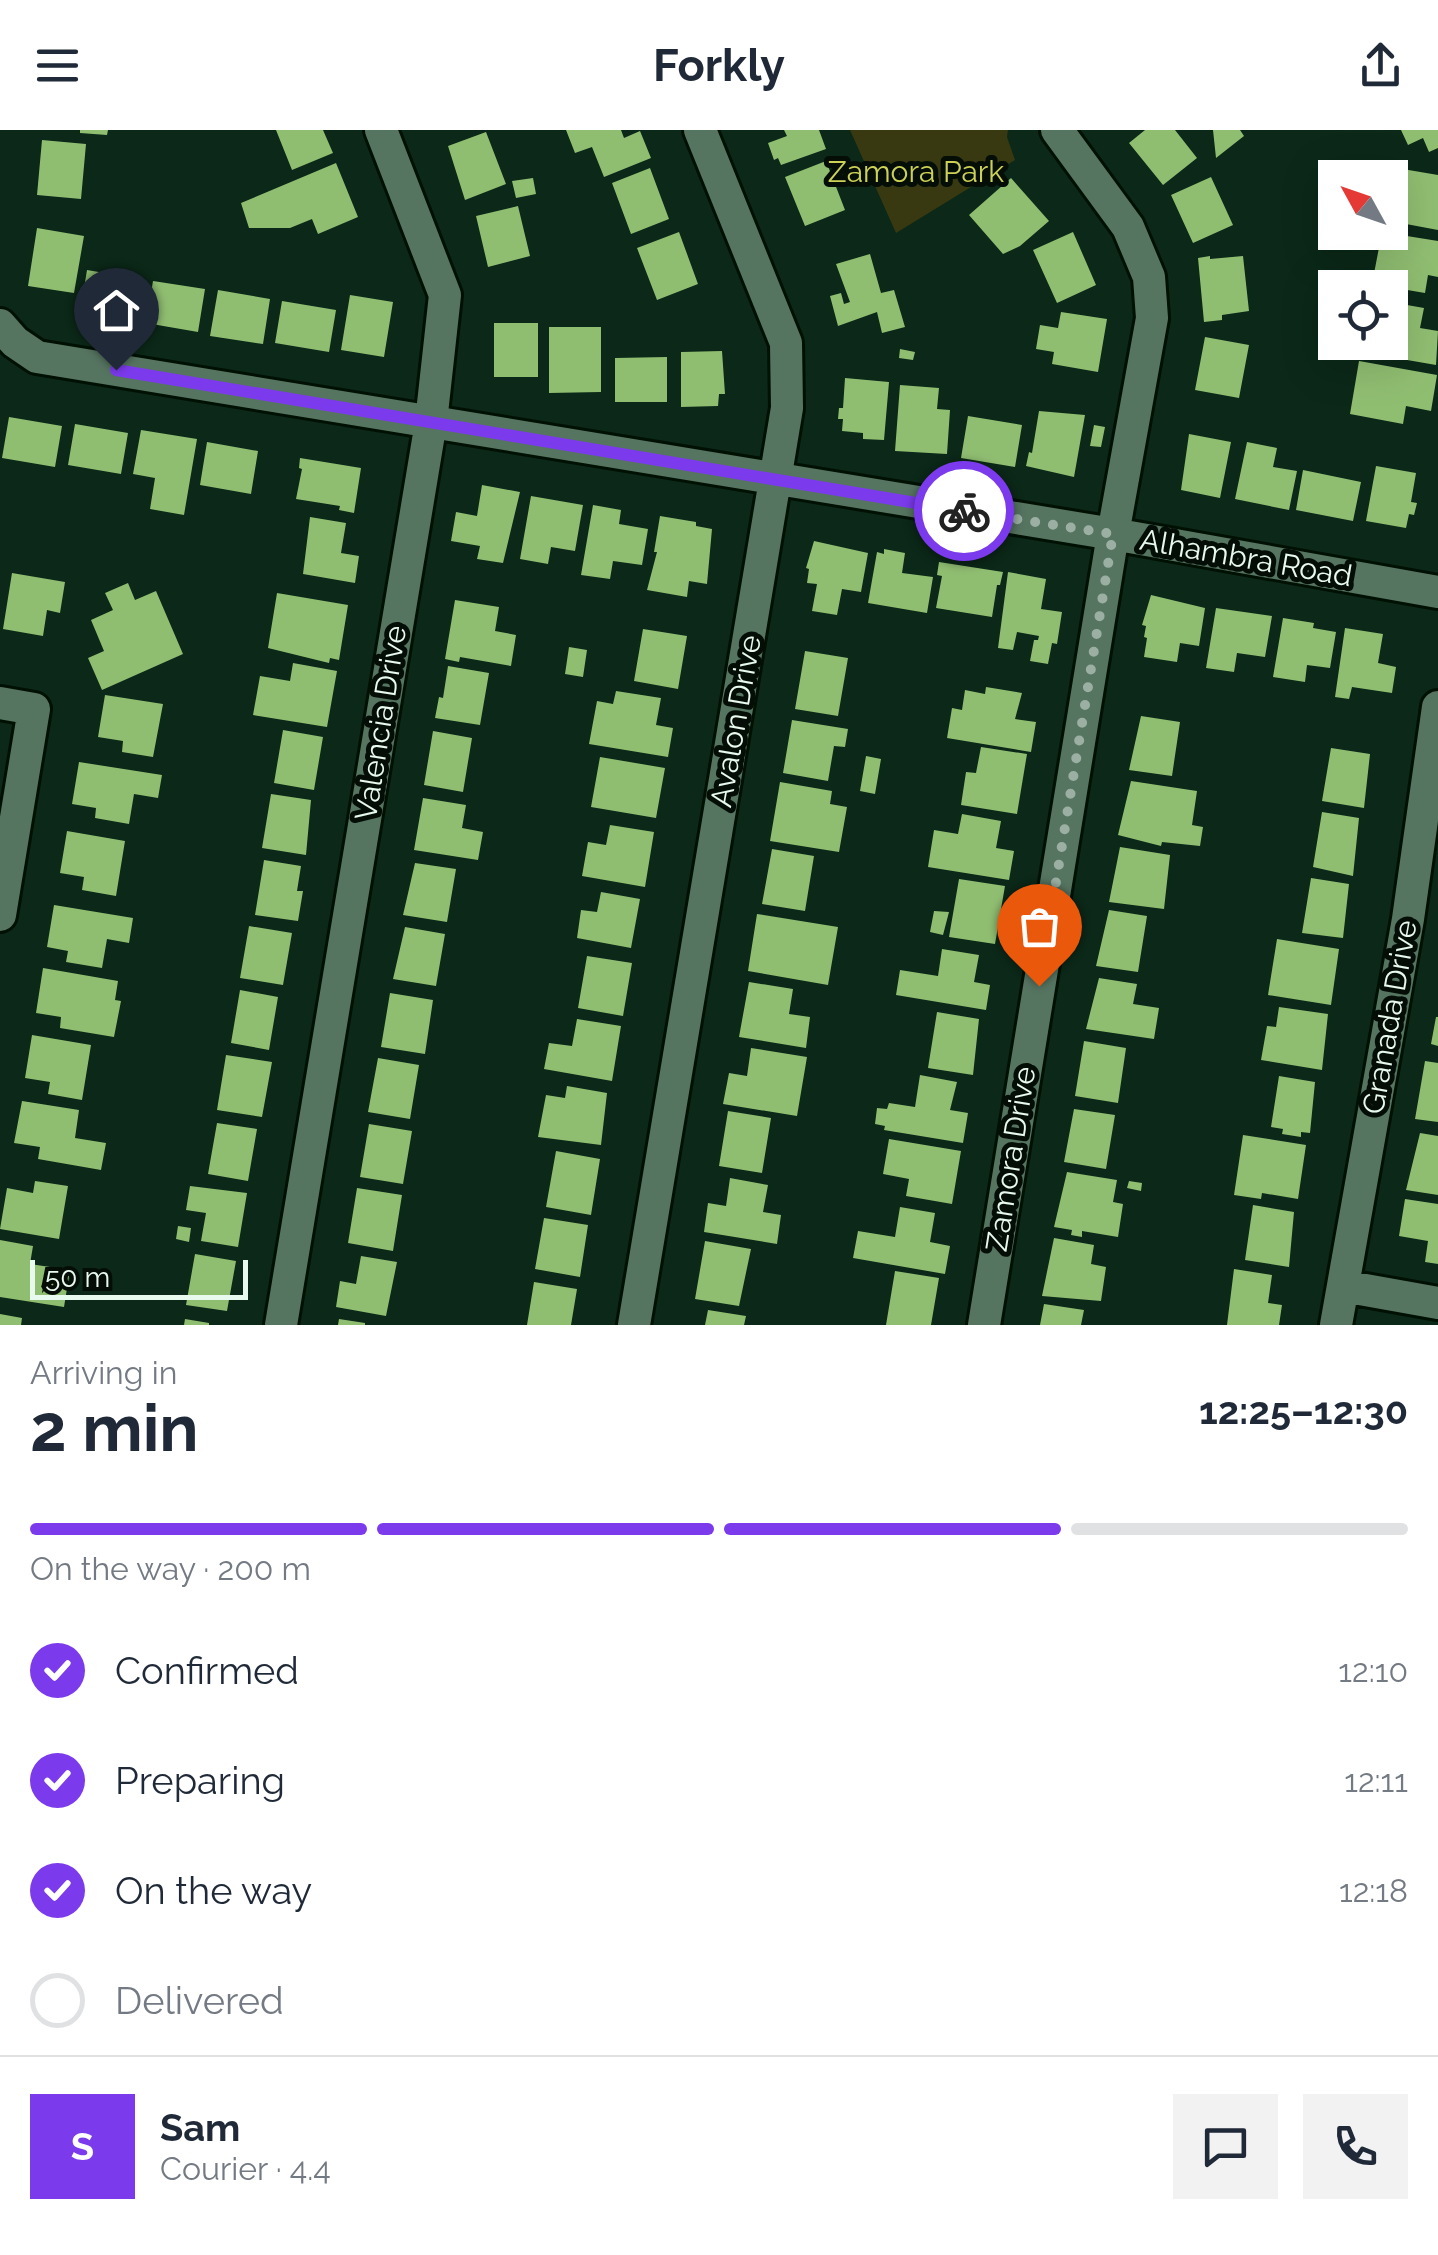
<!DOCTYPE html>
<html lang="en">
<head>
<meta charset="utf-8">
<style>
  :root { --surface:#fff; --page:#f2f2f3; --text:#1f2937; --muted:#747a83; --line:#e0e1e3; --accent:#7c3aed }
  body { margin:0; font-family:Raleway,sans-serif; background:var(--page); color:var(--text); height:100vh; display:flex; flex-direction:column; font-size:38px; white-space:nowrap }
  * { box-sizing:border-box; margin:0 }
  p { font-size:32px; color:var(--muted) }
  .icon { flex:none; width:55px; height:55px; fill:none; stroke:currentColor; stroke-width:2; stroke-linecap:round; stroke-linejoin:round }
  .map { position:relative; height:1195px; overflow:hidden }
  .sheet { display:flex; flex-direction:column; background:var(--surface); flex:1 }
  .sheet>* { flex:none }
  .needle { width:65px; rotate:310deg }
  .tools { position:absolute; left:1318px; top:30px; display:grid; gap:20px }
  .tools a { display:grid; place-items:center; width:90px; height:90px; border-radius:0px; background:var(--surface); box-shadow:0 10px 40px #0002; font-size:50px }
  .scale { position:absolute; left:30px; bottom:25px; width:218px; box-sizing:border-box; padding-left:10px; border:5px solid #e8f9ee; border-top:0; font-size:28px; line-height:35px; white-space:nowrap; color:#e8f9ee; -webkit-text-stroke:8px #040e07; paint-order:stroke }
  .pin { position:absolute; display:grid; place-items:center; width:85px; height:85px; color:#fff; margin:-102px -42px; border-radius:50% 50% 50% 0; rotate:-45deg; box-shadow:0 0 10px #0007 }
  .pin .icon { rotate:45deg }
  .courier { position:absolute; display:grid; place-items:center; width:100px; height:100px; margin:-50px; border:8px solid #7c3aed; border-radius:50%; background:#fff; color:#222; box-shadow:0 2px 12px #0007 }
  .summary em { font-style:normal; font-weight:700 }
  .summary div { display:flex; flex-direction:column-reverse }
  .summary { display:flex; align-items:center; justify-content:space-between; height:170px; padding:0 30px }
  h1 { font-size:65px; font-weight:700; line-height:75px }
  .bar { display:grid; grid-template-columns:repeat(4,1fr); gap:15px 10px; align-content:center; height:120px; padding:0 30px }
  .bar i { height:12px; border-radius:8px; background:var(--line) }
  .bar .selected { background:var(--accent) }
  .bar p { grid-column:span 4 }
  .line { display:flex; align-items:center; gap:25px; padding:0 30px; border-top:2px solid var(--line) }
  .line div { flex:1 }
  .round { display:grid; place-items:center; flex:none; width:105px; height:105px; border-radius:0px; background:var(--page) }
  ol { padding:0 30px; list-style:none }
  li { display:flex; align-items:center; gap:30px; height:110px }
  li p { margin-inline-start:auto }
  li .icon { padding:10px; border-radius:50%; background:var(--accent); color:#fff; stroke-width:4 }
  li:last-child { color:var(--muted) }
  li i { width:55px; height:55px; border:5px solid var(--line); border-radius:50% }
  header { display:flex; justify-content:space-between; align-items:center; height:130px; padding:0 30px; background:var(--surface); font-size:45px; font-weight:700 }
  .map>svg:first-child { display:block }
  .green { fill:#383911 }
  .building { fill:#90be71 }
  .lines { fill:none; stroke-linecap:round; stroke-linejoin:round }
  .minor-casing { stroke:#001104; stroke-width:38 }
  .minor { stroke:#567561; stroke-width:32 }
  .done { stroke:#9bb0a3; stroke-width:10; stroke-dasharray:0 18 }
  .route { stroke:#7c3aed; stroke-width:12 }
  .labels { text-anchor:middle; stroke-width:10; stroke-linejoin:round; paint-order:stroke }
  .park-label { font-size:30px; fill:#cdd156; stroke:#040e07 }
  .street-label { font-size:30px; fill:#e8f9ee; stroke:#040e07 }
</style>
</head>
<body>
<header><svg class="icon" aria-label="menu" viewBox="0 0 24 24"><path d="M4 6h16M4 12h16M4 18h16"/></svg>Forkly<svg class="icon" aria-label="share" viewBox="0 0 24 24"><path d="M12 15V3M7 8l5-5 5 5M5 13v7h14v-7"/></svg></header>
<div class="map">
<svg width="1438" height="1195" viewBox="0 0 1438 1195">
  <rect width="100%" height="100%" fill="#0b2818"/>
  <path class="green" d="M850,0H1008L1007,7L1015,30L896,103Z"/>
  <path class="building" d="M80,0H108L107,5L80,3Z
    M276,0H323L333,23L292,40Z
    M566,0H621L624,8L640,1L651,28L604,47L592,17L575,23Z
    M784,0H819L826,19L781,35L778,28L774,30L768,13L787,6Z
    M1145,0H1175L1197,28L1163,55L1129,13Z
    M1213,0H1240L1244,6L1216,28Z
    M1401,0H1438V18L1429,22L1423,8L1408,15Z
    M486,2L506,54L465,70L448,16Z
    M42,10L86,14L81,69L37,65Z
    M826,31L845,80L805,96L785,47Z
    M336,33L358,87L318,104L312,89L290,98H249L241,73Z
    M1385,36L1438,45V100L1390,91V48H1382Z
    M650,38L669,89L631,104L612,53Z
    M1211,47L1233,95L1193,113L1171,65Z
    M533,48L536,64L516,68L512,51Z
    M1011,48L1049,91L1020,116L1003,124L969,85Z
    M518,76L530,126L488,137L476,86Z
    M37,98L84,106L74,163L28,156Z
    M679,102L698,154L657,170L637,118Z
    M1073,102L1096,155L1057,173L1033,120Z
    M1382,102L1438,111V147L1428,145L1425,163L1372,154Z
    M870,124L881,163L894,160L905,197L882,203L877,182L838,196L830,166L841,163L844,174L850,172L836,134Z
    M1210,126V129L1243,126L1249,181L1222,185V190L1204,192L1198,128Z
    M87,140L140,149L133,191L80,183Z
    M153,151L205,159L198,202L146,193Z
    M218,160L270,169L263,214L210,206Z
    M350,165L393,172L384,227L341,220Z
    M282,171L336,180L329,222L275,213Z
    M1390,172L1424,178L1420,198L1438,201L1436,235L1361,222L1363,212H1390Z
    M1061,182L1107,189L1098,242L1052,234L1054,222L1036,219L1040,195L1058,198Z
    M494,193H538V247H494Z
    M549,197H601V262L549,263Z
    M1205,207L1249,215L1239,268L1195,260Z
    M900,219L915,222L913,230L899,228Z
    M722,221L725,264H719L718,276L681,277V222Z
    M667,227V272H615V228Z
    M1359,231L1437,245L1431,281L1406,276L1403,294L1350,284Z
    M845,248L889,252L884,310L863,309V303L842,301L843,289H838L839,278H843Z
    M900,255L939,258L937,279L950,280L947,324L895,321Z
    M1039,281L1085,285L1074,347L1026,336L1029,322L1032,323Z
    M968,286L1022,295L1015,337L961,328Z
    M9,287L62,296L55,337L2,328Z
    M75,294L128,303L121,344L68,335Z
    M1094,295L1105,297L1101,317L1090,316Z
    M141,300L197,309L184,385L150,379L155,348L133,344Z
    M1189,304L1231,312L1220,368L1181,360Z
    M207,312L258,321L251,364L200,355Z
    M1247,312L1277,318L1273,337L1297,341L1289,380L1235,369Z
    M300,328L361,338L354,383L339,380L340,376L296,369L302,339L299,338Z
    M1376,336L1416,343L1411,372L1417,373L1414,385L1409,384L1406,398L1366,391Z
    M1303,340L1361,352L1353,391L1296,380Z
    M482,355L520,362L503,433L477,429L480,416L451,411L456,382L477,386Z
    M531,366L583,375L575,421L551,417L548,434L520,429Z
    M593,375L621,380L619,394L648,399L642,435L613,431L610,449L581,445Z
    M660,386L696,392V396L712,399L707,454L689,451L687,467L647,460L657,422H654Z
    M310,387L346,393L341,423L359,426L355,453L303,444Z
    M814,411L868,423L861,462L842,459L837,485L812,481L817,454L807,453L809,439L806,438Z
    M884,419L905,423L902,443L933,447L927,483L868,473L877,422L884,424Z
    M939,432L1003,442L1000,455H997L992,487L936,478L942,446L937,445Z
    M1008,442L1046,449L1041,479L1062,482L1057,514L1052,513L1048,534L1030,531L1034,510H1038L1039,506L1017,502L1013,520L998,518Z
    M12,443L65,452L60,483L47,480L43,506L3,499Z
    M128,453L135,470L156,461L183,524L102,560L88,528L104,521L91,490L113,480L105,463Z
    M277,463L348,475L339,530L330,528L329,533L268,518Z
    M1151,465L1205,478L1199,516L1180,513L1177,532L1144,527L1147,508L1144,507L1146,496L1142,495Z
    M455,470L499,477L495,501L516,505L511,536L460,527L459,532L445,529Z
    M1216,478L1272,486L1265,527L1237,523L1234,542L1206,538Z
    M1283,488L1314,493L1313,498L1336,502L1330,538L1307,535L1305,552L1273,547Z
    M1345,498L1383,504L1378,533L1396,537L1392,563L1352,557L1349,569L1335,567Z
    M643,499L687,506L678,559L634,551Z
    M569,517L587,520L583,547L565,544Z
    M805,521L848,528L838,586L795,579Z
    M293,533L337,541L327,597L253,585L260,546L290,551Z
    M448,536L489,543L480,595L435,588L439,567L443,568Z
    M986,557L1022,563L1015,589L1036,592L1031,622L947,608L952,578L962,580L965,560L985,564Z
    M616,561L661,568L656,595L673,598L668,627L589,614L597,571L613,574Z
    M105,565L163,574L153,627L122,622L123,611L98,607Z
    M1141,586L1180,592L1172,646L1129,640Z
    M792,590L848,599L845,617L834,616L828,651L783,643Z
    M283,600L323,607L314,660L274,653Z
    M433,601L472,608L463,662L424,655Z
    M981,617L1027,624L1017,684L961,675L966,642L976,643Z
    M1331,618L1370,624L1364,678L1322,671Z
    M866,626L881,629L875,664L860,661Z
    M600,627L665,638L656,688L591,677Z
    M79,632L162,645L158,668L134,664L129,694L95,688L96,678L72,674Z
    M1131,651L1197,661L1192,695L1203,697L1200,716L1162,712L1161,716L1118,705Z
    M780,652L832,661L830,674L847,677L839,722L770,711Z
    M271,664L311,670L306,725L262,718Z
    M423,668L466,675L462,698L483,702L478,730L414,720Z
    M1322,682L1359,688L1353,746L1313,737Z
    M962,684L1001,691L996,718L1014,721L1009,750L928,737L934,700L958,704Z
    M610,695L654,702L645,757L582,746L588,712L606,715Z
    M67,701L125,711L116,766L82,760L84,747L60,743Z
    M1120,717L1170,725L1164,779L1109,772Z
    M772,719L814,726L805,781L762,774Z
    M264,730L301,736L297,761H303L298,791L255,785Z
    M415,733L456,739L447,792L403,785Z
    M1311,748L1349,754L1343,808L1302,803Z
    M959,749L1005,756L995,814L949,807Z
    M601,762L640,769L631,818L577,808L581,780L597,782Z
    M54,775L133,788L129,813L107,809L102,838L66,832L68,821L47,817Z
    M1109,780L1147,786L1138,842L1096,836Z
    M934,781L949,782L943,805L930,802Z
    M757,784L838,797L828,855L748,841Z
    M249,796L292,803L283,855L240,848Z
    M405,797L445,804L436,856L393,849Z
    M1277,809L1339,819L1331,875L1268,865Z
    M942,819L979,825L974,852L990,855L986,880L896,865L900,840L938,846Z
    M587,826L632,833L623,886L578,878Z
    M43,838L118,851L115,870L121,871L114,907L60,898L61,887L36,883Z
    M1099,848L1137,854L1133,874L1159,878L1154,909L1086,899Z
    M749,852L793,859L789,884L810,887L806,918L739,907Z
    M240,860L278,867L269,920L231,913Z
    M390,863L433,870L425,924L381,917Z
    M1279,877L1328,884L1322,940L1261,930L1267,896L1276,897Z
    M937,882L979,889L973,945L928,938Z
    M1436,887H1438V916L1431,914Z
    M577,889L621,896L612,951L544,939L549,913L572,916Z
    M32,905L91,915L82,970L48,964L50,952L25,948Z
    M1084,911L1126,918L1118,973L1075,966Z
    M751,918L807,927L797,986L723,974L729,943L747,946Z
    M226,925L272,932L262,987L217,980Z
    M378,928L419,935L410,989L368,982Z
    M1425,931L1438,933V992L1415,989Z
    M920,945L957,952L950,980L968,983L963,1013L884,1000L885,996L875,994L877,978L887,979L889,973L915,977Z
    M1279,946L1315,952L1310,1003L1301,1002V1007L1282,1004L1283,999L1271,997Z
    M567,956L607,963L601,1015L538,1007L546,965L565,968Z
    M22,971L79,980L75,1008L106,1013L101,1040L38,1029L40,1017L14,1013Z
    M1074,979L1115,985L1106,1039L1064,1032Z
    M728,981L771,988L762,1043L719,1036Z
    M217,993L257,999L248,1051L208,1044Z
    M369,994L412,1001L403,1054L360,1047Z
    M1420,1003L1438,1006V1065L1406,1060Z
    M1243,1005L1306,1015L1298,1069L1262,1063L1261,1069L1234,1065Z
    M889,1009L961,1021L952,1074L906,1066L909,1049L883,1044Z
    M556,1021L600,1029L591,1085L546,1077Z
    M1067,1042L1117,1050L1113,1072L1123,1074L1118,1107L1082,1101V1107L1071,1105L1072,1100L1054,1097Z
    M730,1048L768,1055L763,1082L781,1085L777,1114L704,1102L708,1073L726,1076Z
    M35,1051L68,1056L59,1109L0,1099L7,1058L33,1063Z
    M1129,1051L1142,1053L1141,1061L1127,1058Z
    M190,1056L247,1063L238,1117L201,1111L206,1083L186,1080Z
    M357,1058L402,1065L393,1121L348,1113Z
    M1405,1069L1438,1074V1134L1425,1132L1428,1111L1399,1106Z
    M1253,1075L1294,1082L1289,1137L1245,1130Z
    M900,1077L935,1083L930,1112L950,1116L945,1144L853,1128L858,1101L895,1107Z
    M544,1088L588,1095L580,1147L535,1139Z
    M178,1096L191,1098L189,1112L176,1109Z
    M1054,1108L1094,1115L1091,1134L1106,1137L1101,1171L1042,1166Z
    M0,1110L33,1116L30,1134L70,1140L64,1177L0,1167Z
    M705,1111L751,1119L739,1176L695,1169Z
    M195,1124L236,1131L227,1181L186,1175Z
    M361,1126L397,1132L386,1186L336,1177L340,1151L356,1154Z
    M1234,1139L1272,1145L1268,1173L1282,1175L1279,1195H1227Z
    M895,1141L939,1148L931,1195H886Z
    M534,1152L577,1159L571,1195H527Z
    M1044,1174L1084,1180L1081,1195H1040Z
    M708,1180L746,1186L744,1195H705Z
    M0,1184L22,1188L21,1195H0Z
    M185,1189L209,1193V1195H184Z
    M339,1189L365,1193V1195H338Z"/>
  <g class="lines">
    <g class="minor-casing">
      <path id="minor" d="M0,195L15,212L37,227L1113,404L1438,462
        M0,573L34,579L0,785
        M1343,1156L1438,1173
        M281,1195L431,292L445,165L381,0
        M634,1195L787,278L786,213L700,0
        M984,1195L1113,404L1152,188L1149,147L1128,97L1057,0
        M1336,1195L1408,789L1438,577"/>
    </g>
    <use href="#minor" class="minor"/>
  </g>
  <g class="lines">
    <path class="done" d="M964,381L1113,404L1039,856"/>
    <path class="route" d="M116,240L964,381"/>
  </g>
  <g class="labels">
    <g class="park-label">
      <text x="916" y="52">Zamora Park</text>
    </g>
    <g class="street-label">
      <text transform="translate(1246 428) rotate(10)" y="10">Alhambra Road</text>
      <text transform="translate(736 591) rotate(-80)" y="10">Avalon Drive</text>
      <text transform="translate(381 593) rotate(-81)" y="10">Valencia Drive</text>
      <text transform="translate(1390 887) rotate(-80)" y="10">Granada Drive</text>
      <text transform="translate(1011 1029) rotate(-81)" y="10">Zamora Drive</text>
    </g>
  </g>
</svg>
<div class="tools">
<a><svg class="needle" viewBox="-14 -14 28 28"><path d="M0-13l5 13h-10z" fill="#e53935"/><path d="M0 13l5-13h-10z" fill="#747a83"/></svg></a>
<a><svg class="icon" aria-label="locate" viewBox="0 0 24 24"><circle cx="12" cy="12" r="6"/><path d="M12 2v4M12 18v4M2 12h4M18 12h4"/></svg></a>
</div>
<div class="scale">50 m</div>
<div class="pin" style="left:1039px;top:856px;background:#ea580c"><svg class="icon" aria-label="bag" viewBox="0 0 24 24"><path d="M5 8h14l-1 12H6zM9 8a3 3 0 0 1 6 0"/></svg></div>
<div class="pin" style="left:116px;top:240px;background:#1f2937"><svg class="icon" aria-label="home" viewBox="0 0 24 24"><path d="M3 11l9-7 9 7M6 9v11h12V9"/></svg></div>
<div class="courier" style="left:964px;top:381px"><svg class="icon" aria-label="bike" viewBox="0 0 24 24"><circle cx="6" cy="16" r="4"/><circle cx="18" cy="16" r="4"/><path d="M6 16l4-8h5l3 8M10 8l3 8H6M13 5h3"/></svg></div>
</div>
<section class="sheet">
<div class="summary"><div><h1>2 min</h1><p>Arriving in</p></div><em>12:25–12:30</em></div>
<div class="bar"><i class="selected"></i><i class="selected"></i><i class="selected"></i><i></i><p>On the way · 200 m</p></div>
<ol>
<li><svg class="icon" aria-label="check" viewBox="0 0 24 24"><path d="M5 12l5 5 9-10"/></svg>Confirmed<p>12:10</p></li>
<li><svg class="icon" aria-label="check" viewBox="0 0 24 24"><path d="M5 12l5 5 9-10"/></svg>Preparing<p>12:11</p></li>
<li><svg class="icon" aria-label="check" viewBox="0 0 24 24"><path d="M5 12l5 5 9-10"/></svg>On the way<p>12:18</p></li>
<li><i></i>Delivered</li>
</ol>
<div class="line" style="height:180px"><b class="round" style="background:var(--accent);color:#fff">S</b><div><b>Sam</b><p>Courier · 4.4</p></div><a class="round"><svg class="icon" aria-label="chat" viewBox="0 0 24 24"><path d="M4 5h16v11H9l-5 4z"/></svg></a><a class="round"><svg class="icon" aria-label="phone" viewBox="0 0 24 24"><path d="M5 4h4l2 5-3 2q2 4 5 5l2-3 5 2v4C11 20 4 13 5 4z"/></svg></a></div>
</section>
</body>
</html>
